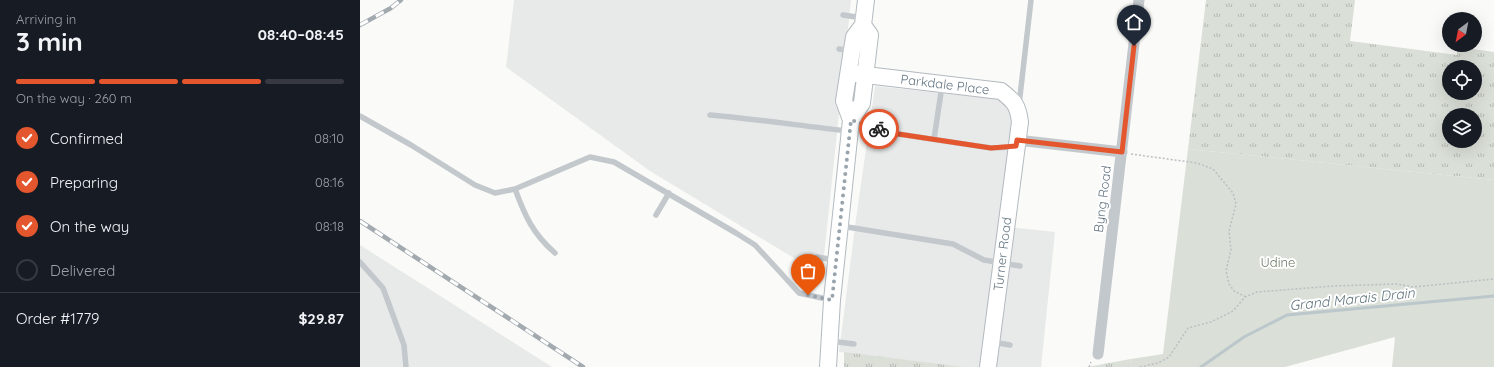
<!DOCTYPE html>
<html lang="en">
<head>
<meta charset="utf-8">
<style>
  :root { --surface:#171b24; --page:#242831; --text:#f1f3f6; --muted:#9ea1a6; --line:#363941; --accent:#e4572e }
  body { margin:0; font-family:Quicksand,sans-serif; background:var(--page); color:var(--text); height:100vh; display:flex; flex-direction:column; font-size:15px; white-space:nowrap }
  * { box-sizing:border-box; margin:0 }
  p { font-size:13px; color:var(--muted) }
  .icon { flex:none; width:22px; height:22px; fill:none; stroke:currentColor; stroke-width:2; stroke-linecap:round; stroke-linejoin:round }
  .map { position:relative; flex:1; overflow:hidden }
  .panel { display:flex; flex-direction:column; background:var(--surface); width:360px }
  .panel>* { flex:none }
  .needle { width:26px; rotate:212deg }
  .tools { position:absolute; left:1082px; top:12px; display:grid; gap:8px }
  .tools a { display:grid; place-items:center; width:40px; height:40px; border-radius:50%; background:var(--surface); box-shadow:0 4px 16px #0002; font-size:20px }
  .pin { position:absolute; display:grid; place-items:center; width:34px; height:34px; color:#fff; margin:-41px -17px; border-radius:50% 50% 50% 0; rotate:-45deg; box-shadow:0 0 4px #0007 }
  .pin .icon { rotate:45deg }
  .courier { position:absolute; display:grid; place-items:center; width:40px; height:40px; margin:-20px; border:3px solid #e4572e; border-radius:50%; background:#fff; color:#222; box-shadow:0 1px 5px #0007 }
  .head em { font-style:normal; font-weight:800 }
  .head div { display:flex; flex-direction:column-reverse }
  .head { display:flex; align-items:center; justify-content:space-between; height:68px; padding:0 16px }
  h1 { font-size:26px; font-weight:800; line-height:30px }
  .bar { display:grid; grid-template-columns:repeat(4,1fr); gap:6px 4px; align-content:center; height:48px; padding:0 16px }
  .bar i { height:5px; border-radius:3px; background:var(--line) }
  .bar .on { background:var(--accent) }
  .bar p { grid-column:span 4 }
  .line { display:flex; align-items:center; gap:10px; padding:0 16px; border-top:1px solid var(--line) }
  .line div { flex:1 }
  ol { padding:0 16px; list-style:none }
  li { display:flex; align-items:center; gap:12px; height:44px }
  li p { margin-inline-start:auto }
  li .icon { padding:4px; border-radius:50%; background:var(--accent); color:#fff; stroke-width:4 }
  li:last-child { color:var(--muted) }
  li i { width:22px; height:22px; border:2px solid var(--line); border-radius:50% }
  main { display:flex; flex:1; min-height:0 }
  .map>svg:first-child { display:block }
  .built { fill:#e8e9e9 }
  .grass { fill:url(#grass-tufts); fill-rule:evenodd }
  .park { fill:#dadfd7 }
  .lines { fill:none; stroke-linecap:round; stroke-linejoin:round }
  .stream { stroke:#bbc7cb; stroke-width:3 }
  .secondary-casing { stroke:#b3babf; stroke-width:18 }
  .path { stroke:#bbbfc2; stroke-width:1.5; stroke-dasharray:2 2; stroke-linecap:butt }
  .lane { stroke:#c3c8cc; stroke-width:5.5 }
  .street { stroke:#c3c8cc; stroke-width:11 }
  .secondary { stroke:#fff; stroke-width:16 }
  .rail-casing { stroke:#a2aab0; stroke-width:4.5 }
  .rail { stroke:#fff; stroke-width:3; stroke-dasharray:9; stroke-linecap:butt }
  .done { stroke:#99a4ac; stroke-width:4; stroke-dasharray:0 7.2 }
  .route { stroke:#e4572e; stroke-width:5 }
  .labels { text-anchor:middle; stroke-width:4; stroke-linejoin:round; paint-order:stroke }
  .street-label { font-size:13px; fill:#657683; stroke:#fff }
  .park-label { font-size:13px; fill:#687a64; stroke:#fff }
  .water-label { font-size:14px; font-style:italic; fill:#60757c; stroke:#fff }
</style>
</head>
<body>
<main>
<section class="panel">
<div class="head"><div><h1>3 min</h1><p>Arriving in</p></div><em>08:40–08:45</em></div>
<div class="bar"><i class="on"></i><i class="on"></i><i class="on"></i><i></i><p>On the way · 260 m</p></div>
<ol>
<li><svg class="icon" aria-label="check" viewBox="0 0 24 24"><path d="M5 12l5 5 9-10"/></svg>Confirmed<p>08:10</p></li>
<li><svg class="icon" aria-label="check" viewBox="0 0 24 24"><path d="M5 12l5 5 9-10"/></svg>Preparing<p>08:16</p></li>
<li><svg class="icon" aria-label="check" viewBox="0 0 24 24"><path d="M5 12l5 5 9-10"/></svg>On the way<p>08:18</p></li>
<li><i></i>Delivered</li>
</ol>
<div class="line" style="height:52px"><div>Order #1779</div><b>$29.87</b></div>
</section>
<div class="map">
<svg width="1134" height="367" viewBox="0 0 1134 367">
  <defs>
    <pattern id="grass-tufts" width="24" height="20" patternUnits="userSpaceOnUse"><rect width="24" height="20" fill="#dadfd7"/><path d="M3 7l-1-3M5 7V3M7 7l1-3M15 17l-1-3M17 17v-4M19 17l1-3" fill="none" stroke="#b4b9b4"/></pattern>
  </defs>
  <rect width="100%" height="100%" fill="#fafaf8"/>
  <path class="built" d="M154,0H491L462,275L290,171L146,67Z
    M515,86L637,99L648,106L652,116L640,226L695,232L681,367H604L479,352L496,219Z
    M0,245L192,367H0Z"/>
  <path class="grass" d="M846,0H995L990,41L1097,55L1098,47L1134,52V180L828,149ZM1089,67H1115V93H1089ZM1089,115H1115V141H1089Z
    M484,352L604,367H484Z
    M771,359L770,367H727Z"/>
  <path class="park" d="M828,149L1134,180V367H1032L1035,337L925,367H770L771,359L803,354Z"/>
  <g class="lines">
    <path class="stream" d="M841,367L884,337L927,315L1134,296"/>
    <g class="secondary-casing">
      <path id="secondary" d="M489,73L641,91C654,101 658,105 660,122L628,367
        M491,120L502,103L510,35L503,25
        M468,367L472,300L491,120L484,101L494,37L503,25L506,0"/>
    </g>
    <path class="path" d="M771,154L837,163L853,169L873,193L876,204L869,231L871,250L866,271L869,284L874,291L886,297
      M729,367L731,362
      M780,367L798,363L809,357L828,328L851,322L873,311L885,297L897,292L973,286L1037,284L1053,287L1134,279"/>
    <path class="lane" d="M483,15L503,18
      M479,49L490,51
      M659,105L671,0
      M350,115C396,119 442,126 488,131
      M0,116L51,145L115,185L135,193L155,189L230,157L254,162L376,233L395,245L420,272L439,293L471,300
      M492,120L525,132L631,148L656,147
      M574,139L582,86
      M155,189C165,216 173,234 195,253
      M296,215L309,193
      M481,226L593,244L624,260L660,266
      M457,257L475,260
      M0,262L23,288L44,345L46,367
      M470,341L494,344
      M632,342L650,345"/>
    <path class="street" d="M657,140L762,152
      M738,354L779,0"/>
    <use href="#secondary" class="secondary"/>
    <g class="rail-casing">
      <path id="rail" d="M0,25L31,8L41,0
        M0,221L223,367"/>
    </g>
    <use href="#rail" class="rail"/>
  </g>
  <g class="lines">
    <path class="done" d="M448,295L472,300L491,120L519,129"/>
    <path class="route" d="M519,129L525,132L631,148L656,146L657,140L762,152L774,46"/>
  </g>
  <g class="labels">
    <g class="street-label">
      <text transform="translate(585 84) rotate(7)" y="5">Parkdale Place</text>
      <text transform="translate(742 199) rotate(-83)" y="5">Byng Road</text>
      <text transform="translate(642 254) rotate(-83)" y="5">Turner Road</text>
    </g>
    <g class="park-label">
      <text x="918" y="267">Udine</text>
    </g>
    <g class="water-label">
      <text transform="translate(992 299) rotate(-6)" y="5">Grand Marais Drain</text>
    </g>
  </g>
</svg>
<div class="tools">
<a><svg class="needle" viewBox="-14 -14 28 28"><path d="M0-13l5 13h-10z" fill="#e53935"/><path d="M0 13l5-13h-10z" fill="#9ea1a6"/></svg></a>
<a><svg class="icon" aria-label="locate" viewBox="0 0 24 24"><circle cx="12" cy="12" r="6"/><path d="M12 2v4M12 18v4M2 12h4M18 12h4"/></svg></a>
<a><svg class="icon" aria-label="layers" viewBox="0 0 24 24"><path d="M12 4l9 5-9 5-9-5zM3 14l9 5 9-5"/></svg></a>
</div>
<div class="pin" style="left:448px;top:295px;background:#ea580c"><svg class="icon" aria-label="bag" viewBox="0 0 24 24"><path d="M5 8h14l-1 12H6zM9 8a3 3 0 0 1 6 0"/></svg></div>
<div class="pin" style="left:774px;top:46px;background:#1f2937"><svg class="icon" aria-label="home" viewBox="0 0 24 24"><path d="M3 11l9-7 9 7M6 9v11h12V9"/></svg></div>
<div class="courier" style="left:519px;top:129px"><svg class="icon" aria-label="bike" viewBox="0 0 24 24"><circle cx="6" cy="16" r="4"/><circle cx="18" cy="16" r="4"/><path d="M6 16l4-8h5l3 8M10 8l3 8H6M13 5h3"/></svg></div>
</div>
</main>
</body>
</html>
